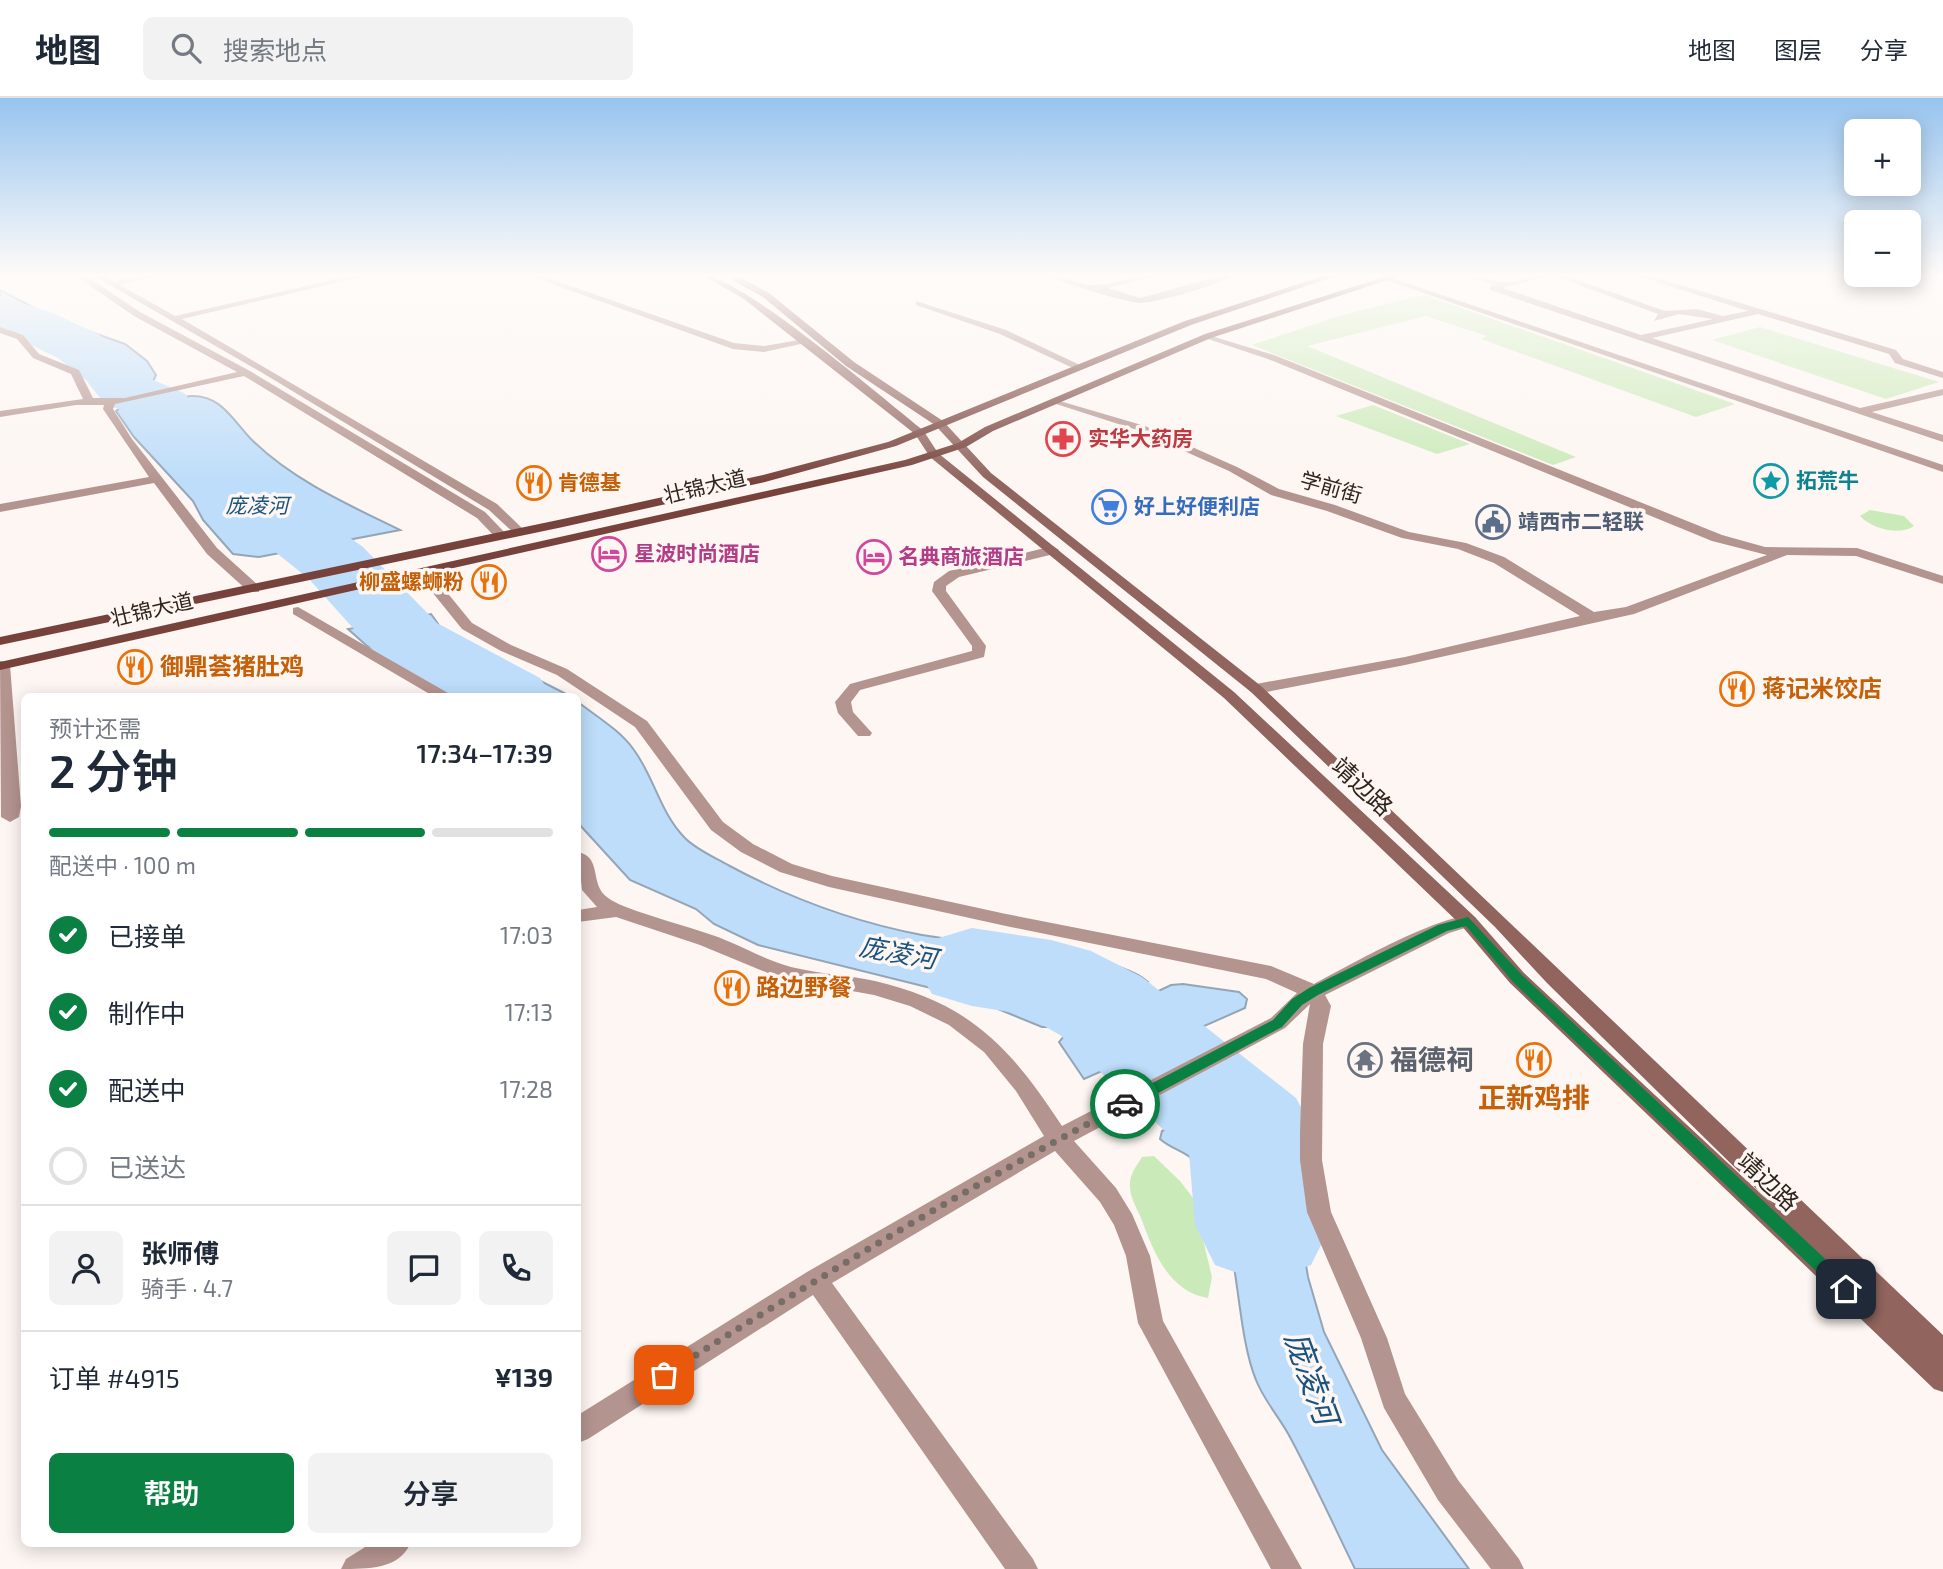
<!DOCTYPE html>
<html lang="zh">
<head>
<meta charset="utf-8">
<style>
  :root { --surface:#fff; --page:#f2f2f3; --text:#1f2937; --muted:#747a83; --line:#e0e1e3; --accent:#0b8043 }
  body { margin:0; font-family:"Exo 2","Noto Sans SC",sans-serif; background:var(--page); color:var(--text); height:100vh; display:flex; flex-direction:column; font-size:26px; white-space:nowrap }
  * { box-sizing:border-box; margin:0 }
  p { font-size:23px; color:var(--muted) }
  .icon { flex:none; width:38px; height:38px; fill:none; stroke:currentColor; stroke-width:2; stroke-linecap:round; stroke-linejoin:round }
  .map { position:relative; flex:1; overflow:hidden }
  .panel { position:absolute; left:21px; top:595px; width:560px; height:854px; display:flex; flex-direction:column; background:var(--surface); border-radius:10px; box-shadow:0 4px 18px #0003 }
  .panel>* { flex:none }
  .tools { position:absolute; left:1844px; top:21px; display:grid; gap:14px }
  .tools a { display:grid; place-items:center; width:77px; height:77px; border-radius:10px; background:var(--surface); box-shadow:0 4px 18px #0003; font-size:35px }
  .pin { position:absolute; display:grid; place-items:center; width:60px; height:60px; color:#fff; margin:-30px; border-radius:14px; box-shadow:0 4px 10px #0006 }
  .courier { position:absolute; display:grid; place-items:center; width:70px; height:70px; margin:-35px; border:5px solid #0b8043; border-radius:50%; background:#fff; color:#222; box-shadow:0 2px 9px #0007 }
  .headline em { font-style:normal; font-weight:600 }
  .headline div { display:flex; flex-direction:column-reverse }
  .headline { display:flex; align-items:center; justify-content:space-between; height:119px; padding:0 28px }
  h1 { font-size:46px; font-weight:600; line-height:52px }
  .bar { display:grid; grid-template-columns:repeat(4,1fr); gap:10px 7px; align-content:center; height:84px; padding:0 28px }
  .bar i { height:9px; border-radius:5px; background:var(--line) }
  .bar .on { background:var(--accent) }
  .bar p { grid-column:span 4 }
  .line { display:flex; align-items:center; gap:18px; padding:0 28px; border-top:2px solid var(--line) }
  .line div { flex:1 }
  .round { display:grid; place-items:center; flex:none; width:74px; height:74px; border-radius:10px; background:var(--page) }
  ol { padding:0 28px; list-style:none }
  li { display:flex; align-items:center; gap:21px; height:77px }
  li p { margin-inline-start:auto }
  li .icon { padding:7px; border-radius:50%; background:var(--accent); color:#fff; stroke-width:4 }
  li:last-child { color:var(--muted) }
  li i { width:38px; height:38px; border:4px solid var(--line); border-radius:50% }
  .button { display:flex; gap:14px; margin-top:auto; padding:14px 28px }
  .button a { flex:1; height:80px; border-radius:10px; background:var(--accent); color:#fff; font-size:28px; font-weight:600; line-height:80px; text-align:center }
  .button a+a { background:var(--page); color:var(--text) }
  header { display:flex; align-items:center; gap:42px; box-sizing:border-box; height:98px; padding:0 35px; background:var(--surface); border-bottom:2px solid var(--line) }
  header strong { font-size:33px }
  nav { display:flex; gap:38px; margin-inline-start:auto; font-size:24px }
  .search { width:490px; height:63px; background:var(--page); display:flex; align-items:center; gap:18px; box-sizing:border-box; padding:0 24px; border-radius:10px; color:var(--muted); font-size:26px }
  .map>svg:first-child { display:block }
  .green { fill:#cbeab9 }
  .water { fill:#bdddfa; stroke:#93a5b7; stroke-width:2 }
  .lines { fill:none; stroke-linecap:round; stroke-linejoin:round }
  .river { fill:#bdddfa; fill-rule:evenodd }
  .service { fill:#b4948f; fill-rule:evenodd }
  .minor { fill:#b4948f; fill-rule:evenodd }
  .secondary { fill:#91645e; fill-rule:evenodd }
  .primary { fill:#77423c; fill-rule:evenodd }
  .route { fill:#0b8043 }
  .done { stroke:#786d66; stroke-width:7; stroke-dasharray:0 12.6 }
  .labels { text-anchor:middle; stroke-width:7; stroke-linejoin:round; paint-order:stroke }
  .far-health-label { font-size:21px; font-weight:bold; fill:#be3a42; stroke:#fdf6f2; text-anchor:start }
  .far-culture-label { font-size:21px; font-weight:bold; fill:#0d838f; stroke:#fdf6f2; text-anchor:start }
  .far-food-label { font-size:21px; font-weight:bold; fill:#c56008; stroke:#fdf6f2; text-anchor:start }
  .far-street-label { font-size:21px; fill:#30231b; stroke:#fdf6f2 }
  .far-water-label { font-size:21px; font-style:italic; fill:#19537f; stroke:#fdf6f2 }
  .far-shop-label { font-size:21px; font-weight:bold; fill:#366cbe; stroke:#fdf6f2; text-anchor:start }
  .far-service-label { font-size:21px; font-weight:bold; fill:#4e5e75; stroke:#fdf6f2; text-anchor:start }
  .far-hotel-label { font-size:21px; font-weight:bold; fill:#b23c85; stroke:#fdf6f2; text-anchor:start }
  .food-label { font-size:24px; font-weight:bold; fill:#c56008; stroke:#fdf6f2; text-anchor:start }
  .street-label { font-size:24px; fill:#30231b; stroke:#fdf6f2 }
  .water-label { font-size:26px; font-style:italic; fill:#19537f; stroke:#fdf6f2 }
  .near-worship-label { font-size:28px; font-weight:bold; fill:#5b616d; stroke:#fdf6f2; text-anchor:start }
  .near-food-label { font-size:28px; font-weight:bold; fill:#c56008; stroke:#fdf6f2 }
  .near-water-label { font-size:32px; font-style:italic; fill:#19537f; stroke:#fdf6f2 }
</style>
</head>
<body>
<header>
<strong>地图</strong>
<div class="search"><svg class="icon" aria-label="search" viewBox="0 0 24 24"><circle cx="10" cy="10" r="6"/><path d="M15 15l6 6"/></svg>搜索地点</div>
<nav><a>地图</a><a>图层</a><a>分享</a></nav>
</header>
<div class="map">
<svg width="1943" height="1471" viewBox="0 0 1943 1471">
  <rect width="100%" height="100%" fill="#fdf6f2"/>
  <path class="green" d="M1424,197L1735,306L1696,319L1481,241L1487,238L1426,218L1307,248L1576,359L1553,367L1252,247L1342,217Z
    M1760,229L1939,284L1886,301L1712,242Z
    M1373,307L1470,346L1437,356L1336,318Z
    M1870,412L1904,418L1914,428C1900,438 1872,431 1860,418Z
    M1154,1058L1180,1083L1193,1100L1212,1179L1208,1200C1169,1194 1153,1153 1141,1120C1137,1111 1130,1099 1130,1089C1129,1077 1136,1069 1142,1059Z"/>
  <path class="water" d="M0,192L57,222L125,246L147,263L156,277L151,288L116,297L99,293L76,266L0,221Z
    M191,298C222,297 233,323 253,343C294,383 349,407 400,432L259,459L233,456L203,422L193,403L134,339L116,313L125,307Z
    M431,516L454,548L475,560L519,572L570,598H468L367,548L348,531Z
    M578,604C597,619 620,632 634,652C654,679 660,714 684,739C695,751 714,759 728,767C789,800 854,824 922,837C972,846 1115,853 1148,884L1139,894L1060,929H1042L971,900L758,847L714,826L696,811L630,782L578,725Z
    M1183,886L1239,894L1247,901L1245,910L1084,981L1059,944L1064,938L1171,887Z
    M1251,991L1262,992L1274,1000L1288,1056L1308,1179L1324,1234L1382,1352L1469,1471H1355C1334,1428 1314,1384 1291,1341C1281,1321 1264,1303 1256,1282C1231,1222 1242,1099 1191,1060C1181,1052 1170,1050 1160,1041L1162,1033Z"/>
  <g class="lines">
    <path class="river" d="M0,198L53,215L98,236L126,258L146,279L184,295L202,316L303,406L363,449L437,525L540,580L552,598H447L379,559L309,481L253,436L158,342L142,321L104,305L86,282L58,260L0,232Z
      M972,830L1051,842L1091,853L1142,879L1296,1000L1315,1035L1331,1127L1311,1167L1263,1184L1215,1167L1195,1127L1189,1055L1060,937L1023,916L972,908L932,896L916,869L932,842Z"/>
    <path class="service" d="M1050,178C1067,178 1081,189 1099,187C1118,185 1135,178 1154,178L1108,190L1140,200L1220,178H1234C1222,186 1157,204 1142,205C1132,206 1058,184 1050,178Z
      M1465,178C1479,178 1491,183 1504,184C1518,185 1534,178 1549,178L1503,190L1641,237L1713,221L1679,216L1654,223L1658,216L1554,178H1566L1665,213L1697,211L1723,218L1748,213L1638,178H1651L1896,252L1903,261L1943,274V280L1895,265L1889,256L1758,216L1652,240L1860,310L1943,291V297L1872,314L1943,337V344L1490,192V188L1495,187Z
      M916,203L1006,232L1082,268L1073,270L1000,236L916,207Z
      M1053,448L1059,452L1058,455L959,479L946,488V493L986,548L984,559L860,592L851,604L853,614L872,635L870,638H858L838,615L835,604L850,586L972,553V548L932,493L934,484L949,473Z"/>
    <path class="minor" d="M76,178H86L140,214L250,273L485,414L508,438L497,441L477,420L244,278L115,306L113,311L132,341L217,450L259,488V494H249L207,456L154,385L0,414V406L149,379L103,311L104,307H76L0,319V313L83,301L71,276L33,260L17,241L0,235V229L23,237L39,256L79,272L93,300H125L237,274L134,218Z
      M94,178H104L114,183L156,178L120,187L175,218L350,178H365L182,221L497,406L526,434L516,437L489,412L261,274Z
      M530,178H542L734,245L764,248L805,241L810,244L764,254L733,251Z
      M1386,178L1943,367V374L1386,182Z
      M1205,236L1274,257L1722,437L1765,449L1857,450L1943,478V486L1856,458L1787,457L1634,516L1405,567L1256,596L1251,594L1248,591L1251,588L1256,586L1405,559L1580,518L1494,465L1458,451L1402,440L1327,413L1271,397L1229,373L1137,332L1053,305V301L1145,328L1237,369L1279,391L1335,407L1409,434L1466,445L1504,459L1594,514L1626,509L1767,457L1712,443L1268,261L1205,240Z
      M431,480L436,481L472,525L511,547L567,571L647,623L723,724L753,746L792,766L832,778L1006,816L1271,868L1314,886C1343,871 1447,811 1475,819L1477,823L1475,827L1449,835L1325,897L1331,908L1323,946L1322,1062L1331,1114L1387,1240L1405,1296L1458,1382L1519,1461L1524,1471H1491L1438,1402L1384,1310L1361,1240L1307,1114L1300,1062V1034L1303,946L1310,906L1285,930L1074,1043L1116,1090L1132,1116L1150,1158L1163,1223L1302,1471H1271L1138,1225L1126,1158L1114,1127L1100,1104L1055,1053L832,1185L1033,1461L1038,1471H1005L813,1197L588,1341L578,1345V1317L807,1174L1044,1038L1016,993L984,954L949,927L910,908L874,897L780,880L700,847L616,819L578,824V812L597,809L582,792L578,754C598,758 593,777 600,791C604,800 618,806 626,809C654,820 684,827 712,837C739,846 764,862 791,869C819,876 848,877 875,883C970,905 1011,950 1062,1028L1271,920L1297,895L1266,881L1006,828L829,789L780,774L741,754L711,732L635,629L557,577L501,553L462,531L424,484Z
      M298,509L448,595L451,598H433L293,516V510Z
      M0,563L8,564L10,567L21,708L19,719L10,724L1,719Z
      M370,1446H410C399,1471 368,1471 341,1471L346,1461Z"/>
    <path class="secondary" d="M704,178C741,178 885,302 923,332L938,355L1234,594L1475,819L1524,875L1774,1108L1547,885L1495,829L1251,594L983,379L935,327L846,268L763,199L734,183V179H740L769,195L854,264L943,323L991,375L1261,588L1943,1237V1294L1934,1291L1510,885L1461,827L1224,600L930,359L915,336L744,201Z"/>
    <path class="primary" d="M1323,178H1336L1191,227L896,348L765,384L563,429L0,547V539L563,421L763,377L888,344L1185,223Z
      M1387,178H1400L1211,240L993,333L966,349L912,367L0,572V564L905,362L958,345L985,329L1205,236Z"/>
  </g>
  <linearGradient id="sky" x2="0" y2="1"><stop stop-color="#97c4ef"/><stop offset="0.46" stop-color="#fefbf9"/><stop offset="1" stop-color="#fefbf9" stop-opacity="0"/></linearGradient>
  <rect width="1943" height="384" fill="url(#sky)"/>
  <path class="route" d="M1468,819L1522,877L1852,1186V1196H1840L1513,884L1466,828L1447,833L1318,897L1302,907L1282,929L1130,1010H1120V1002L1273,922L1292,901L1309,890L1438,827Z"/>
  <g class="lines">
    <path class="done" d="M664,1277C815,1182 967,1089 1125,1006"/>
  </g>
  <defs>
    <g id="pharmacy-ring" transform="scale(1.75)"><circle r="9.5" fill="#fdf6f2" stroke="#e0444e" stroke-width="1.5"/><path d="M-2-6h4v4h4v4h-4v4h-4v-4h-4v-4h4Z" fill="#e0444e"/></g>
    <g id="sight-ring" transform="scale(1.75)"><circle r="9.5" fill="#fdf6f2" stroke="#0f9aa8" stroke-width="1.5"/><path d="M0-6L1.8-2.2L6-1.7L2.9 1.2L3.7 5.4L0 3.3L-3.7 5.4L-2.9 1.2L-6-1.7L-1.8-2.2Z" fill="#0f9aa8"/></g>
    <g id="restaurant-ring" transform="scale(1.75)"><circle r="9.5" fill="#fdf6f2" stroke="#e8710a" stroke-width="1.5"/><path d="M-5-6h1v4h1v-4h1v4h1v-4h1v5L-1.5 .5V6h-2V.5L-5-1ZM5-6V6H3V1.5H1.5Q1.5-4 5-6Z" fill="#e8710a"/></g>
    <g id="supermarket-ring" transform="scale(1.75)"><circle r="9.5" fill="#fdf6f2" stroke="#3f7fe0" stroke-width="1.5"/><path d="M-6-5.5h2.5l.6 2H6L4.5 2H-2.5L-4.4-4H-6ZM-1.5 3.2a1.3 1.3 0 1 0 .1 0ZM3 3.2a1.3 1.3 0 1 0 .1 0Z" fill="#3f7fe0"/></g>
    <g id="civic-ring" transform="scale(1.75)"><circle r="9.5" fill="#fdf6f2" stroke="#5c6f8a" stroke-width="1.5"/><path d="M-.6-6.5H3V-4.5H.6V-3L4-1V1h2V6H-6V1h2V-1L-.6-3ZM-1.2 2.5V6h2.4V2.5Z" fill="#5c6f8a"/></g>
    <g id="hotel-ring" transform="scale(1.75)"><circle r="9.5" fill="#fdf6f2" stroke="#d1479c" stroke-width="1.5"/><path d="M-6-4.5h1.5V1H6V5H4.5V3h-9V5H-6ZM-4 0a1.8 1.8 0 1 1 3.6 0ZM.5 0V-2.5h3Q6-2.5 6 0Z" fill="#d1479c"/></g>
    <g id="temple-ring" transform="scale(1.75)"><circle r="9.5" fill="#fdf6f2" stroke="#6b7280" stroke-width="1.5"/><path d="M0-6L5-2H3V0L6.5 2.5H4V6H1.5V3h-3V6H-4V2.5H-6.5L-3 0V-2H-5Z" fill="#6b7280"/></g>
  </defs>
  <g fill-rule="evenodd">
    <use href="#pharmacy-ring" x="1063" y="341"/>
    <use href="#sight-ring" x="1771" y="383"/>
    <use href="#restaurant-ring" x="534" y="385"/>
    <use href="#supermarket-ring" x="1109" y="409"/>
    <use href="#civic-ring" x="1493" y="424"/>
    <use href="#hotel-ring" x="609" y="456"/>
    <use href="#hotel-ring" x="874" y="459"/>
    <use href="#restaurant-ring" x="489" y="484"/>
    <use href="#restaurant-ring" x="135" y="569"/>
    <use href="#restaurant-ring" x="1737" y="591"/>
    <use href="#restaurant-ring" x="732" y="890"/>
    <use href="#temple-ring" x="1365" y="962"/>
    <use href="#restaurant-ring" x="1534" y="962"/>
  </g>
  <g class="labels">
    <g class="far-health-label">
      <text x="1088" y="348">实华大药房</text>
    </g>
    <g class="far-culture-label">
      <text x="1796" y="390">拓荒牛</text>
    </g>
    <g class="far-food-label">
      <text x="558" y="392">肯德基</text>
      <text x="464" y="491" text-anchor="end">柳盛螺蛳粉</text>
    </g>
    <g class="far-street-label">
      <text transform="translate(705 389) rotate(-13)" y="7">壮锦大道</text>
      <text transform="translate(1331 390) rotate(16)" y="7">学前街</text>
      <text transform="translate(152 512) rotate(-13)" y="7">壮锦大道</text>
    </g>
    <g class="far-water-label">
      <text x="257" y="415">庞凌河</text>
    </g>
    <g class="far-shop-label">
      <text x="1134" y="416">好上好便利店</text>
    </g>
    <g class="far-service-label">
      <text x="1518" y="431">靖西市二轻联</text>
    </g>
    <g class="far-hotel-label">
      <text x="634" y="463">星波时尚酒店</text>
      <text x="898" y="466">名典商旅酒店</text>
    </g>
    <g class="food-label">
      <text x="160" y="577">御鼎荟猪肚鸡</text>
      <text x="1762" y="599">蒋记米饺店</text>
      <text x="756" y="898">路边野餐</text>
    </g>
    <g class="street-label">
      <text transform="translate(1362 689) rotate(43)" y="8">靖边路</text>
      <text transform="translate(1768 1084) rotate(43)" y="8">靖边路</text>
    </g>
    <g class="water-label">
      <text transform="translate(898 855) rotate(10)" y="9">庞凌河</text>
    </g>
    <g class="near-worship-label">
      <text x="1390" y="972">福德祠</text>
    </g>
    <g class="near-food-label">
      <text x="1534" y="1010">正新鸡排</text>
    </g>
    <g class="near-water-label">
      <text transform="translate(1311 1280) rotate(70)" y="11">庞凌河</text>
    </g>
  </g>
</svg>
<div class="tools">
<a>+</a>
<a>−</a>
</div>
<div class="pin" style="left:664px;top:1277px;background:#ea580c"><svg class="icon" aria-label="bag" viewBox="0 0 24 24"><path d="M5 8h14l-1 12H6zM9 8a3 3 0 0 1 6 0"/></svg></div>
<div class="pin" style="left:1846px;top:1191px;background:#1f2937"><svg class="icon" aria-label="home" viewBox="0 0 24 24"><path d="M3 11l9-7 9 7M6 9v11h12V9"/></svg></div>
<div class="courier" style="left:1125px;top:1006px"><svg class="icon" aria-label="car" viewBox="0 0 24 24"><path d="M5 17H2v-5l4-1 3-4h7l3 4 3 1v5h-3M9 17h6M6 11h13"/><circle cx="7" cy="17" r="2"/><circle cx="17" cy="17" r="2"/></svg></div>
<section class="panel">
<div class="headline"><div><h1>2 分钟</h1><p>预计还需</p></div><em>17:34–17:39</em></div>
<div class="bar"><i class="on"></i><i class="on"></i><i class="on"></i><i></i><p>配送中 · 100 m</p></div>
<ol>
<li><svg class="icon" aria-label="check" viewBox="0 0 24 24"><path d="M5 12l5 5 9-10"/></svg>已接单<p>17:03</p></li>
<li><svg class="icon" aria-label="check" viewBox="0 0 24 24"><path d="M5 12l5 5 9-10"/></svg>制作中<p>17:13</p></li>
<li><svg class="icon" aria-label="check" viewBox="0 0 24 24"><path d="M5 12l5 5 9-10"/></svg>配送中<p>17:28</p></li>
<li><i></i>已送达</li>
</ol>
<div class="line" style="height:126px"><a class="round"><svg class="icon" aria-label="person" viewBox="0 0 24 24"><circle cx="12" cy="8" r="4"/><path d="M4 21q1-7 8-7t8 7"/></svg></a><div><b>张师傅</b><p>骑手 · 4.7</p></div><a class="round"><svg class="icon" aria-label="chat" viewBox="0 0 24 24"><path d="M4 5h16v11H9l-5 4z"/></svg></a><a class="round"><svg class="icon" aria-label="phone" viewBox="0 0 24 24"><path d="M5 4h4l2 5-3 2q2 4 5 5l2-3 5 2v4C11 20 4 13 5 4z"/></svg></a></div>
<div class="line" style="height:91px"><div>订单 #4915</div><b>¥139</b></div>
<div class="button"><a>帮助</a><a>分享</a></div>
</section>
</div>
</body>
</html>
